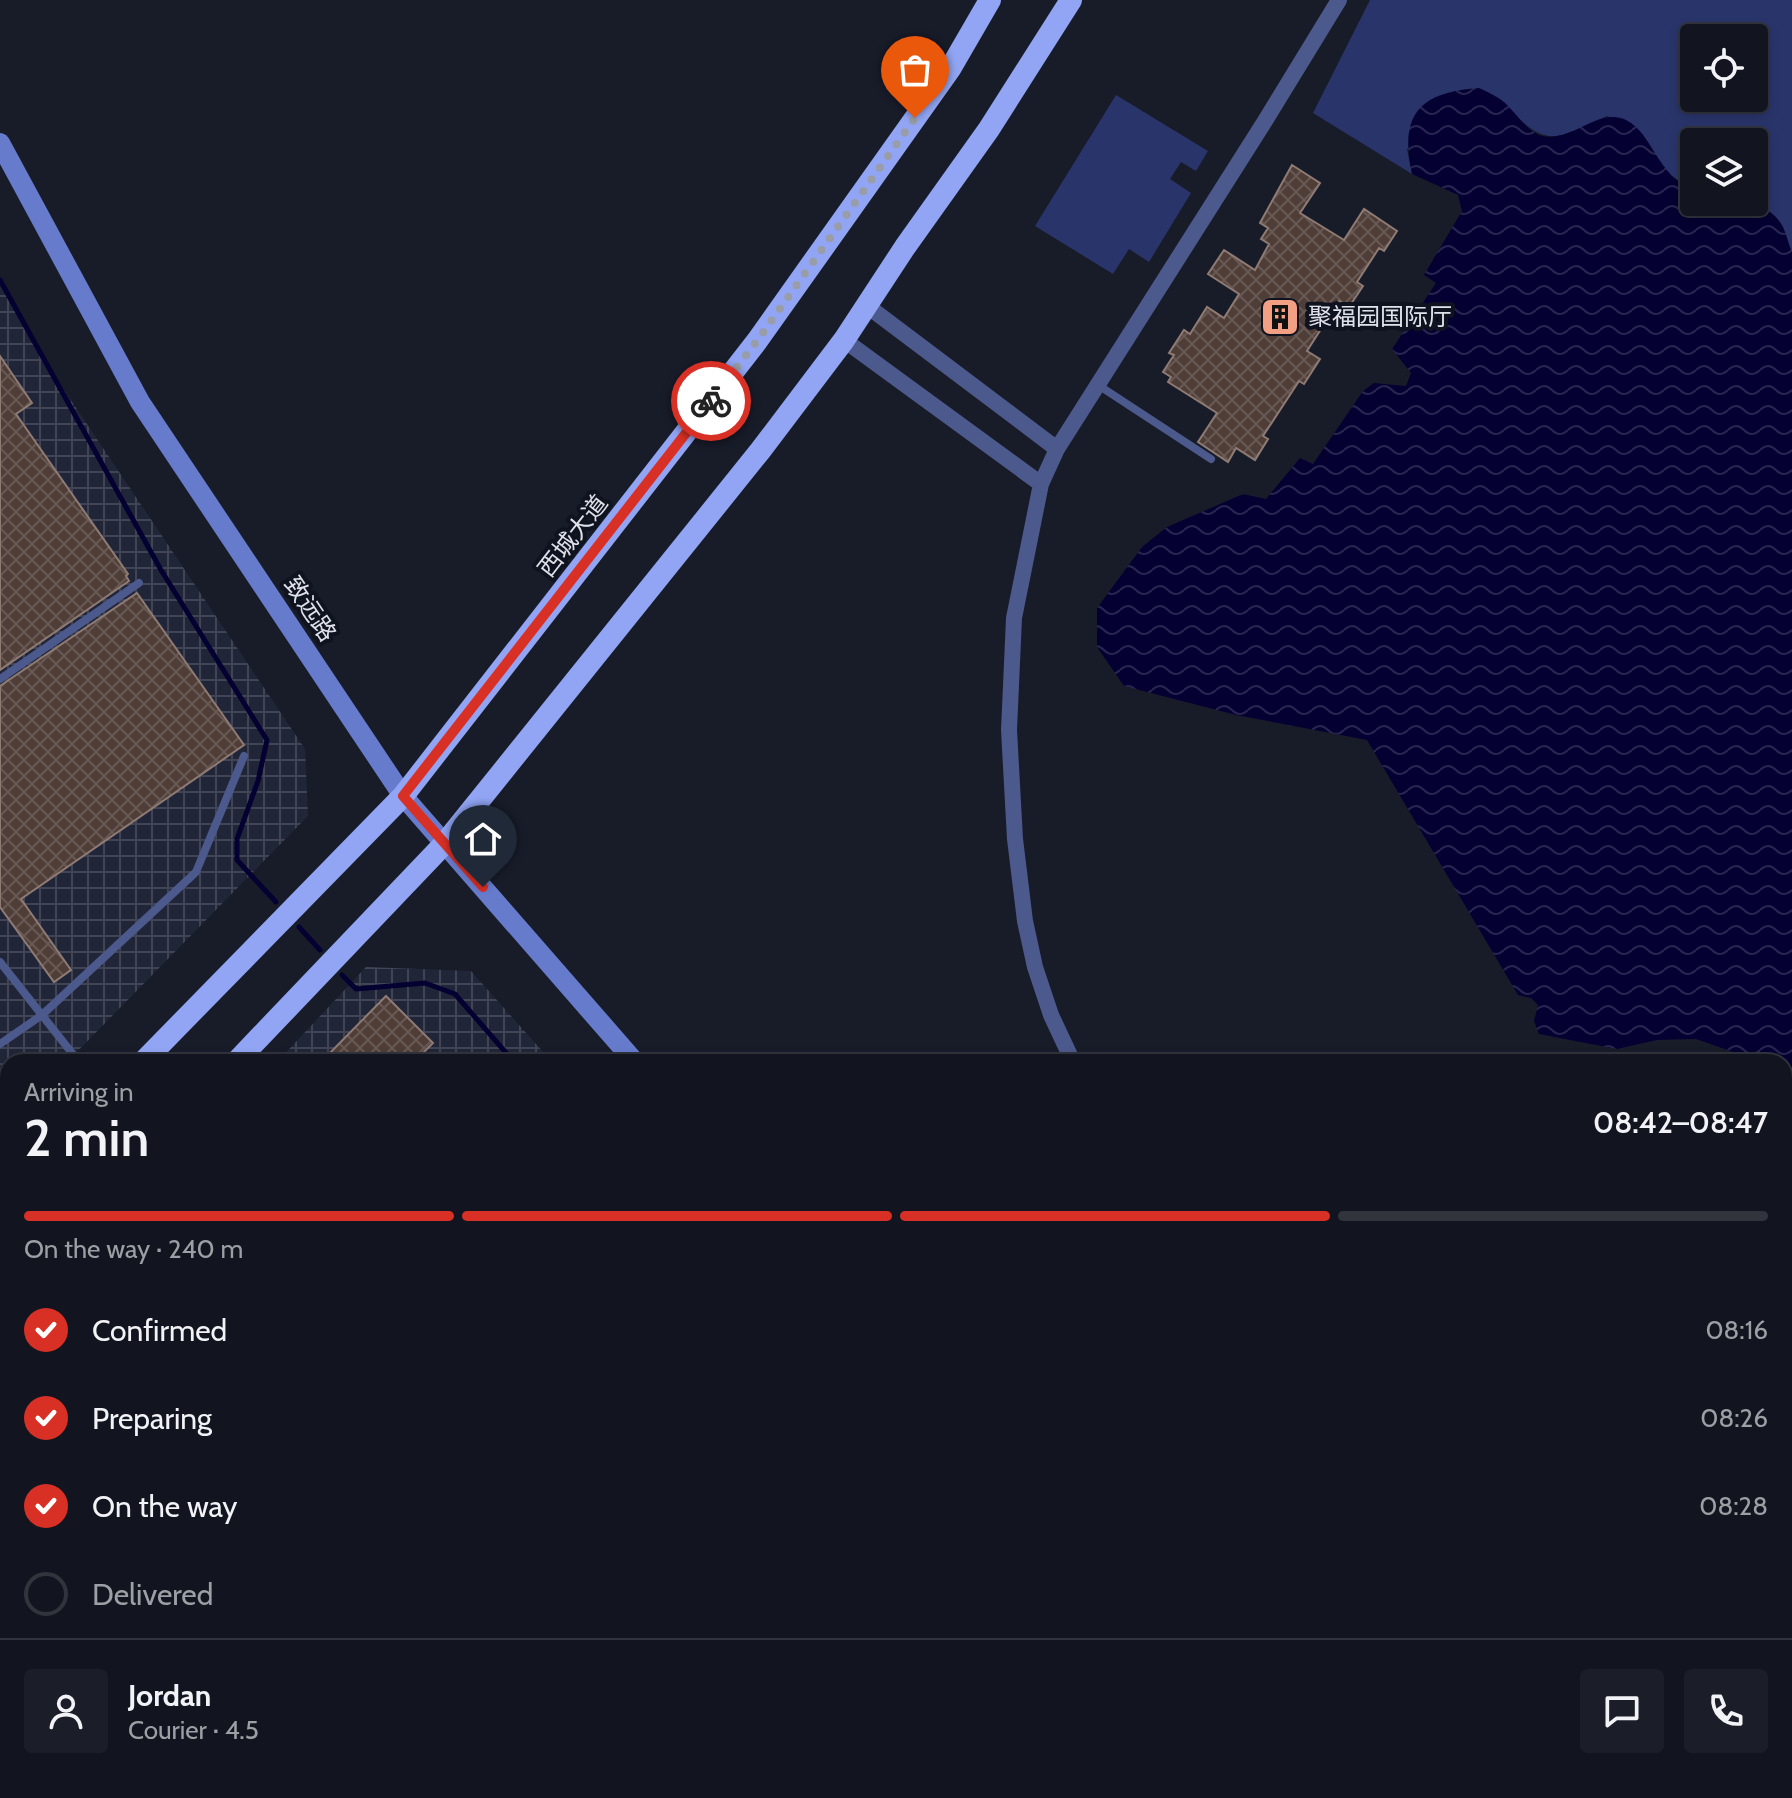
<!DOCTYPE html>
<html lang="en">
<head>
<meta charset="utf-8">
<style>
  :root { --surface:#12151f; --page:#1b1e28; --text:#f1f3f6; --muted:#9c9fa4; --line:#31343d; --accent:#d93025 }
  body { margin:0; font-family:Cabin,"Noto Sans SC",sans-serif; background:var(--page); color:var(--text); height:100vh; display:flex; flex-direction:column; font-size:30px; white-space:nowrap }
  * { box-sizing:border-box; margin:0 }
  p { font-size:26px; color:var(--muted) }
  .icon { flex:none; width:44px; height:44px; fill:none; stroke:currentColor; stroke-width:2; stroke-linecap:round; stroke-linejoin:round }
  .map { position:relative; flex:1; overflow:hidden }
  .drawer { position:absolute; left:0px; top:1054px; width:1792px; height:744px; display:flex; flex-direction:column; background:var(--surface); border-radius:24px 24px 0 0; box-shadow:0 4px 12px #0003,0 0 0 2px var(--line) }
  .drawer>* { flex:none }
  .controls { position:absolute; left:1680px; top:24px; display:grid; gap:16px }
  .controls a { display:grid; place-items:center; width:88px; height:88px; border-radius:8px; background:var(--surface); box-shadow:0 4px 12px #0003,0 0 0 2px var(--line); font-size:40px }
  .pin { position:absolute; display:grid; place-items:center; width:68px; height:68px; color:#fff; margin:-82px -34px; border-radius:50% 50% 50% 0; rotate:-45deg; box-shadow:0 0 8px #0007 }
  .pin .icon { rotate:45deg }
  .courier { position:absolute; display:grid; place-items:center; width:80px; height:80px; margin:-40px; border:6px solid #d93025; border-radius:50%; background:#fff; color:#222; box-shadow:0 2px 10px #0007 }
  .head em { font-style:normal; font-weight:600 }
  .head div { display:flex; flex-direction:column-reverse }
  .head { display:flex; align-items:center; justify-content:space-between; height:136px; padding:0 24px }
  h1 { font-size:52px; font-weight:600; line-height:60px }
  .bar { display:grid; grid-template-columns:repeat(4,1fr); gap:12px 8px; align-content:center; height:96px; padding:0 24px }
  .bar i { height:10px; border-radius:6px; background:var(--line) }
  .bar .active { background:var(--accent) }
  .bar p { grid-column:span 4 }
  .line { display:flex; align-items:center; gap:20px; padding:0 24px; border-top:2px solid var(--line) }
  .line div { flex:1 }
  .round { display:grid; place-items:center; flex:none; width:84px; height:84px; border-radius:8px; background:var(--page) }
  ol { padding:0 24px; list-style:none }
  li { display:flex; align-items:center; gap:24px; height:88px }
  li p { margin-inline-start:auto }
  li .icon { padding:8px; border-radius:50%; background:var(--accent); color:#fff; stroke-width:4 }
  li:last-child { color:var(--muted) }
  li i { width:44px; height:44px; border:4px solid var(--line); border-radius:50% }
  .map>svg:first-child { display:block }
  .industrial { fill:url(#industrial-grid) }
  .green { fill:#29346a; fill-rule:evenodd }
  .water { fill:url(#water-waves) }
  .lines { fill:none; stroke-linecap:round; stroke-linejoin:round }
  .stream { stroke:#040032; stroke-width:5 }
  .building { fill:url(#building-cross-hatch); stroke:#8f7b74; stroke-width:2 }
  .service { stroke:#4c598c; stroke-width:8 }
  .minor { stroke:#4c598c; stroke-width:16 }
  .tertiary { stroke:#4c598c; stroke-width:20 }
  .secondary { stroke:#677bcd; stroke-width:20 }
  .trunk { stroke:#91a5f4; stroke-width:22 }
  .done { stroke:#999da7; stroke-width:8; stroke-dasharray:0 14.4 }
  .route { stroke:#d93025; stroke-width:10 }
  .labels { text-anchor:middle; stroke-width:8; stroke-linejoin:round; paint-order:stroke }
  .poi-label { font-size:24px; fill:#dfe2eb; stroke:#0f131f; text-anchor:start }
  .street-label { font-size:24px; fill:#dfe2eb; stroke:#0f131f }
</style>
</head>
<body>
<div class="map">
<svg width="1792" height="1798" viewBox="0 0 1792 1798">
  <defs>
    <pattern id="industrial-grid" width="8" height="8" patternUnits="userSpaceOnUse" patternTransform="scale(2)"><rect width="8" height="8" fill="#202538"/><path d="M0 4h8M4 0v8" fill="none" stroke="#404455"/></pattern>
    <pattern id="water-waves" width="16" height="10" patternUnits="userSpaceOnUse" patternTransform="scale(2)"><rect width="16" height="10" fill="#040032"/><path d="M0 5q4-4 8 0t8 0" fill="none" stroke="#282550"/></pattern>
    <pattern id="building-cross-hatch" width="8" height="8" patternUnits="userSpaceOnUse" patternTransform="scale(2)"><rect width="8" height="8" fill="#4f3d37"/><path d="M0 0l8 8M0 8l8-8" fill="none" stroke="#685954"/></pattern>
  </defs>
  <rect width="100%" height="100%" fill="#181c29"/>
  <path class="industrial" d="M0,285L54,375L305,749L308,816L67,1062H8V1123L0,1131Z
    M366,967L471,971L552,1062H277Z
    M8,1350V1790H493L485,1798H0V1358Z"/>
  <path class="green" d="M1370,0H1792V252C1778,223 1779,210 1744,202H1754V142H1694V190L1670,175L1634,126L1607,116C1555,140 1545,150 1504,102L1407,149L1412,174L1313,113ZM1694,38H1754V98H1694Z
    M1116,95L1208,151L1196,171L1181,162L1170,179L1191,193L1149,262L1129,249L1113,274L1035,226Z"/>
  <path class="water" d="M1479,88C1488,92 1499,97 1506,104C1517,114 1527,132 1543,136C1573,142 1598,107 1626,120C1653,133 1657,177 1694,190V202C1724,202 1766,195 1783,227C1787,235 1788,244 1792,252V1165L1786,1137L1784,1062H1746L1733,1052L1696,1039L1657,1040L1617,1049L1539,1034L1534,1021L1538,1005L1531,998L1518,995L1367,740L1236,715L1124,686L1097,647V608L1142,547L1167,527L1243,494L1266,499L1300,458L1313,464L1363,391L1374,383L1406,386L1411,373L1392,349L1436,283L1424,275L1462,211L1458,195L1412,174C1399,115 1419,92 1479,88Z
    M1792,1194V1356L1784,1345V1210Z"/>
  <g class="lines">
    <path class="stream" d="M0,280L161,570L267,740L258,781L237,839V860L276,902
      M299,927L320,950
      M342,975L356,989L425,983L455,994L514,1062
      M1203,1790L1211,1798"/>
  </g>
  <path class="building" d="M1292,165L1320,183L1300,213L1344,240L1364,209L1397,231L1384,251L1379,248L1357,282L1363,286L1349,307L1339,301L1307,351L1320,359L1304,384L1299,381L1263,436L1268,439L1255,460L1236,448L1228,462L1198,442L1217,413L1168,382L1171,377L1163,372L1174,355L1169,353L1184,330L1190,334L1207,307L1224,318L1239,294L1208,274L1224,250L1255,270L1269,244L1261,239L1268,228L1260,223Z
    M0,356L32,403L16,414L128,574L126,576L129,581L0,670Z
    M137,593L244,745L21,899L71,970L54,982L0,907V686Z
    M386,996L433,1043L423,1053L433,1062H321Z"/>
  <g class="lines">
    <path class="service" d="M1098,385L1211,459
      M0,679L139,583
      M0,962L79,1062
      M0,1044L42,1015L196,872L244,756"/>
    <path class="minor" d="M866,305L1057,449
      M844,340L1041,484
      M1073,1062L1051,1015L1035,967L1025,921L1015,839L1009,730L1014,618L1041,484L1057,449L1265,121L1339,0
      M1784,1674L1792,1677"/>
    <path class="tertiary" d="M0,1729L8,1740
      M44,1790L50,1798
      M426,1798L434,1790"/>
    <path class="secondary" d="M0,143L140,402L403,796L635,1062
      M1784,1611L1792,1604
      M1284,1790L1293,1798
      M1551,1798L1561,1790"/>
    <path class="trunk" d="M143,1062L403,796L757,341L950,69L990,0
      M236,1062L445,843L760,451L844,340L905,247L989,129L1071,0
      M0,1209L8,1200
      M0,1310L8,1301"/>
  </g>
  <g class="lines">
    <path class="done" d="M711,401L757,341L915,118"/>
    <path class="route" d="M483,887L403,796L711,401"/>
  </g>
  <defs>
    <g id="building-square" transform="scale(2)"><rect x="-9" y="-9" width="18" height="18" rx="4" fill="#f39f83" stroke="#0f131f"/><path d="M-4-6H4V6H1V3H-1V6H-4ZM-2.5-4.3h1.7v1.8h-1.7ZM.8-4.3h1.7v1.8H.8ZM-2.5-1h1.7V.8h-1.7ZM.8-1h1.7V.8H.8Z" fill="#111"/></g>
  </defs>
  <g fill-rule="evenodd">
    <use href="#building-square" x="1280" y="317"/>
  </g>
  <g class="labels">
    <g class="poi-label">
      <text x="1308" y="325">聚福园国际厅</text>
    </g>
    <g class="street-label">
      <text transform="translate(573 536) rotate(-52)" y="8">西城大道</text>
      <text transform="translate(310 609) rotate(56)" y="8">致远路</text>
    </g>
  </g>
</svg>
<div class="controls">
<a><svg class="icon" aria-label="locate" viewBox="0 0 24 24"><circle cx="12" cy="12" r="6"/><path d="M12 2v4M12 18v4M2 12h4M18 12h4"/></svg></a>
<a><svg class="icon" aria-label="layers" viewBox="0 0 24 24"><path d="M12 4l9 5-9 5-9-5zM3 14l9 5 9-5"/></svg></a>
</div>
<div class="pin" style="left:915px;top:118px;background:#ea580c"><svg class="icon" aria-label="bag" viewBox="0 0 24 24"><path d="M5 8h14l-1 12H6zM9 8a3 3 0 0 1 6 0"/></svg></div>
<div class="pin" style="left:483px;top:887px;background:#1f2937"><svg class="icon" aria-label="home" viewBox="0 0 24 24"><path d="M3 11l9-7 9 7M6 9v11h12V9"/></svg></div>
<div class="courier" style="left:711px;top:401px"><svg class="icon" aria-label="bike" viewBox="0 0 24 24"><circle cx="6" cy="16" r="4"/><circle cx="18" cy="16" r="4"/><path d="M6 16l4-8h5l3 8M10 8l3 8H6M13 5h3"/></svg></div>
<section class="drawer">
<div class="head"><div><h1>2 min</h1><p>Arriving in</p></div><em>08:42–08:47</em></div>
<div class="bar"><i class="active"></i><i class="active"></i><i class="active"></i><i></i><p>On the way · 240 m</p></div>
<ol>
<li><svg class="icon" aria-label="check" viewBox="0 0 24 24"><path d="M5 12l5 5 9-10"/></svg>Confirmed<p>08:16</p></li>
<li><svg class="icon" aria-label="check" viewBox="0 0 24 24"><path d="M5 12l5 5 9-10"/></svg>Preparing<p>08:26</p></li>
<li><svg class="icon" aria-label="check" viewBox="0 0 24 24"><path d="M5 12l5 5 9-10"/></svg>On the way<p>08:28</p></li>
<li><i></i>Delivered</li>
</ol>
<div class="line" style="height:144px"><a class="round"><svg class="icon" aria-label="person" viewBox="0 0 24 24"><circle cx="12" cy="8" r="4"/><path d="M4 21q1-7 8-7t8 7"/></svg></a><div><b>Jordan</b><p>Courier · 4.5</p></div><a class="round"><svg class="icon" aria-label="chat" viewBox="0 0 24 24"><path d="M4 5h16v11H9l-5 4z"/></svg></a><a class="round"><svg class="icon" aria-label="phone" viewBox="0 0 24 24"><path d="M5 4h4l2 5-3 2q2 4 5 5l2-3 5 2v4C11 20 4 13 5 4z"/></svg></a></div>
</section>
</div>
</body>
</html>
